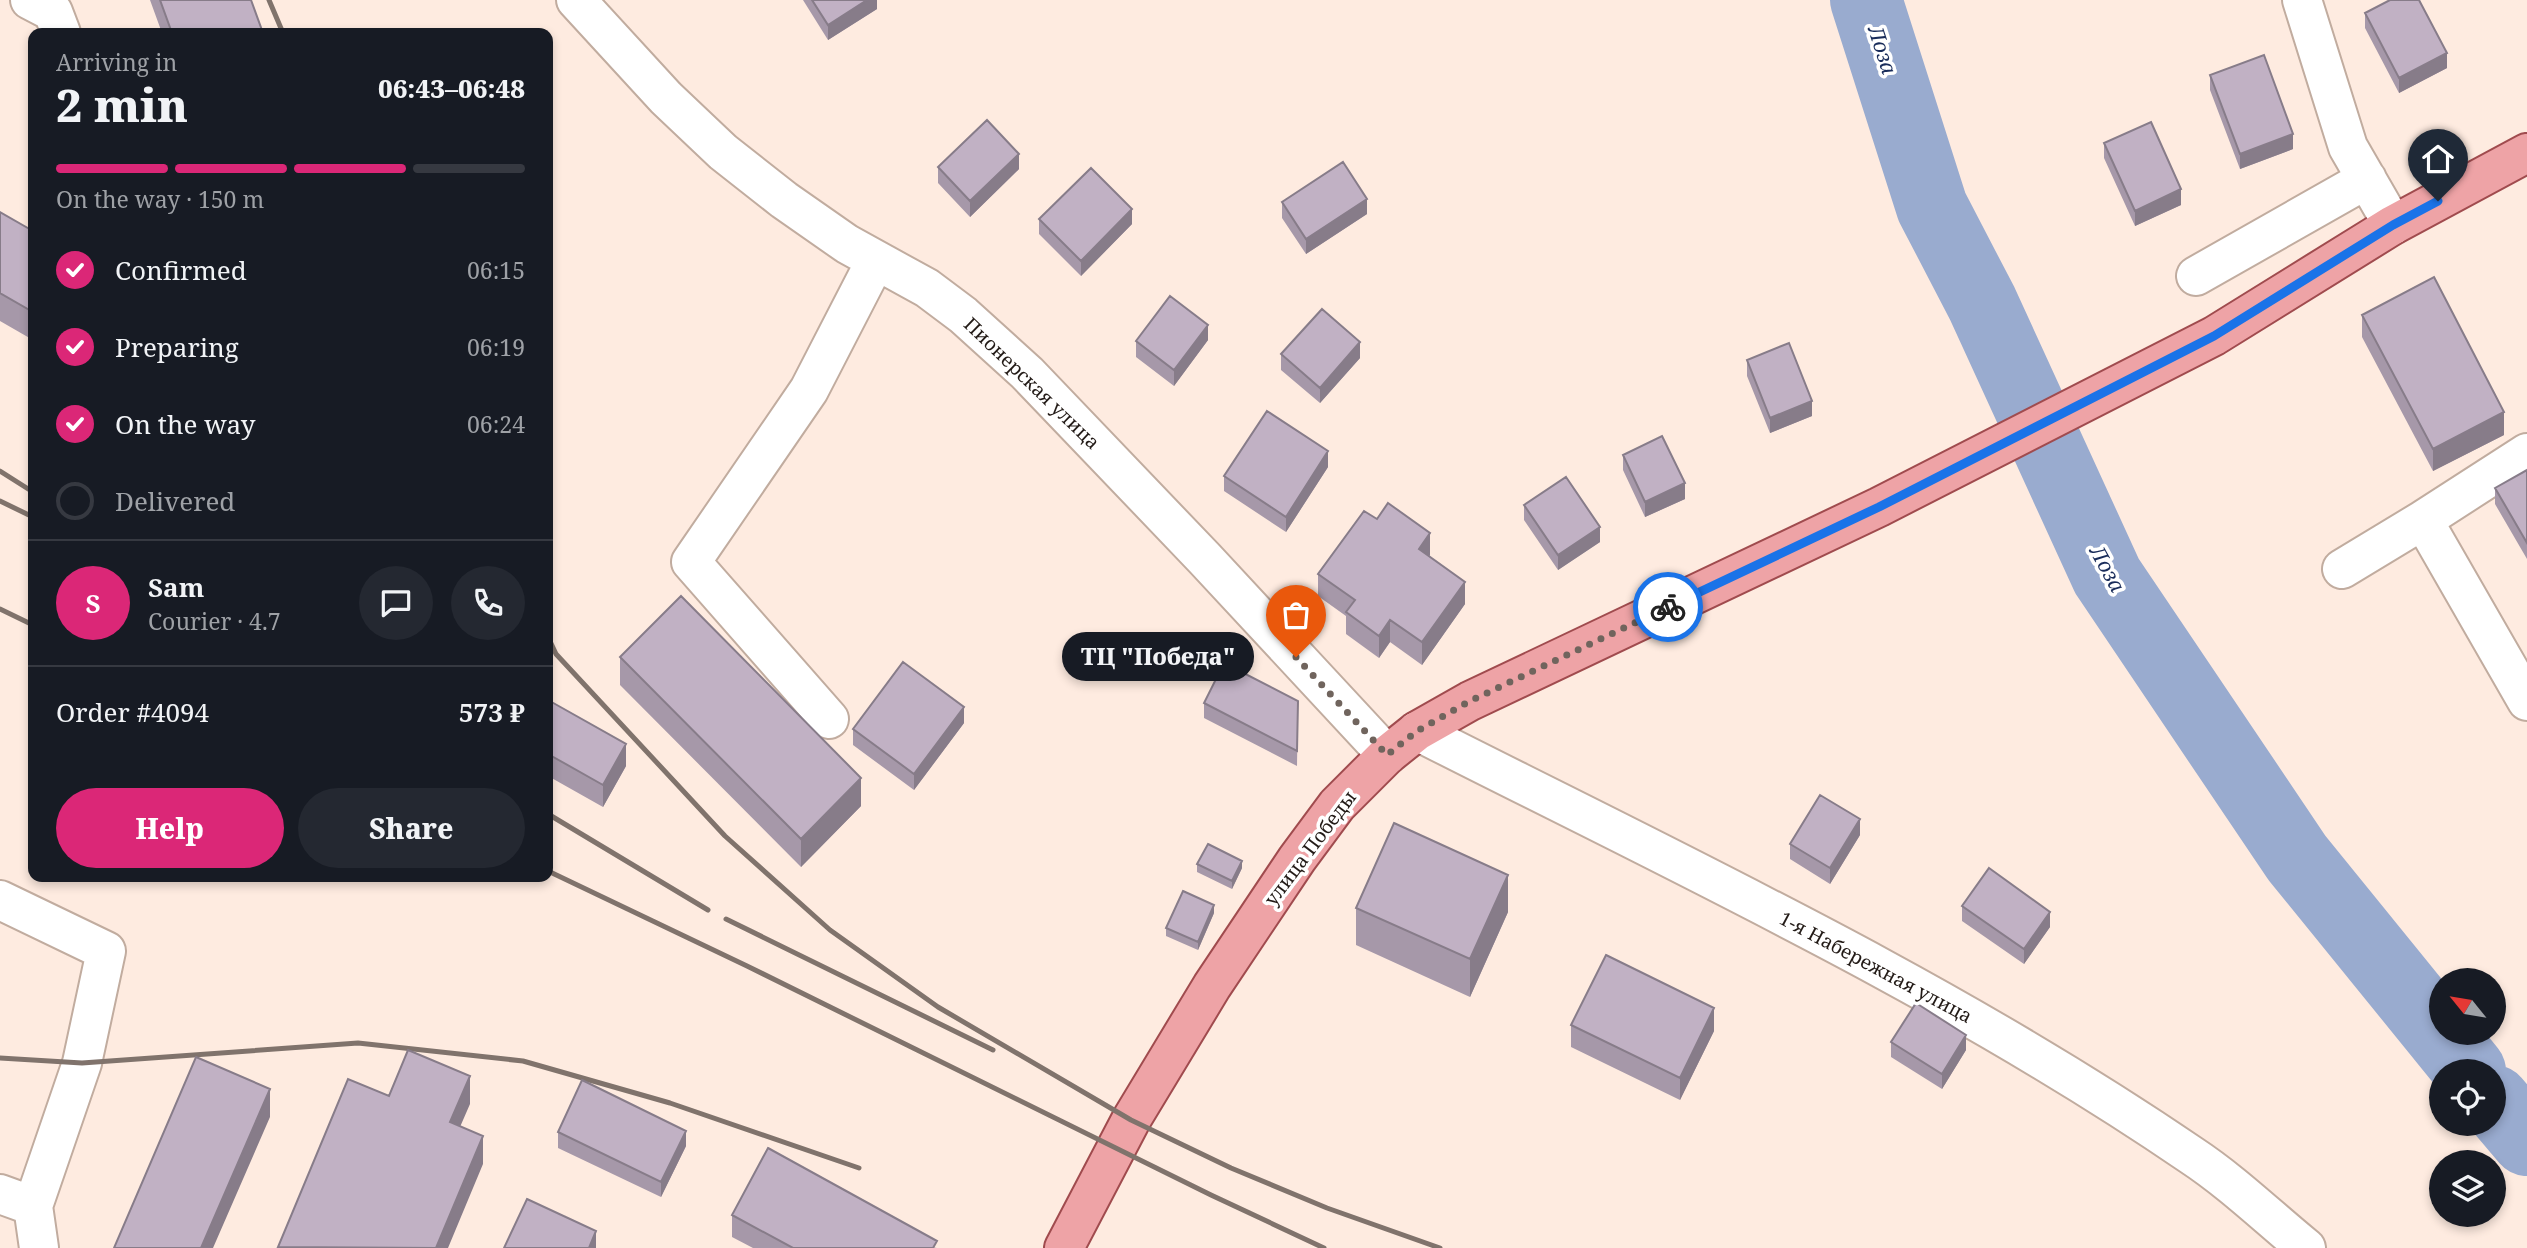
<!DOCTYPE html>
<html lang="en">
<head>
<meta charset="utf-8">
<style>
  :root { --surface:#171b24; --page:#242831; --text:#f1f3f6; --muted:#9ea1a6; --line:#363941; --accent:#db2777 }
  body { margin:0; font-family:"Noto Serif",serif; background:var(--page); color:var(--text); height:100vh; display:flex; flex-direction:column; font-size:26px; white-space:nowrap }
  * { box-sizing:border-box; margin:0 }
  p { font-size:23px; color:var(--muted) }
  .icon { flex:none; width:38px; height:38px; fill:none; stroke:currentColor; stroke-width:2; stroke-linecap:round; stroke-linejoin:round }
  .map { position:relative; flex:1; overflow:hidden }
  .details { position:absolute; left:28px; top:28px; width:525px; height:854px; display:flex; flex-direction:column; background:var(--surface); border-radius:14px; box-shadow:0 4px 10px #0003 }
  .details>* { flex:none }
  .needle { width:46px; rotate:300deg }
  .buttons { position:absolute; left:2429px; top:968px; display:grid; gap:14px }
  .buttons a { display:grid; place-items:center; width:77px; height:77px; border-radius:50%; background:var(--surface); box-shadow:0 4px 10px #0003; font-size:35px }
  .pin { position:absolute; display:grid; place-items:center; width:60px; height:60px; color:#fff; margin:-72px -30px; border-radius:50% 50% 50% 0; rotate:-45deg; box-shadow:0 0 7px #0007 }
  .pin .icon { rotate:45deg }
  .courier { position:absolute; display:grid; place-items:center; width:70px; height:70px; margin:-35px; border:5px solid #1a73e8; border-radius:50%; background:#fff; color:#222; box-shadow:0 2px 9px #0007 }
  .bubble { position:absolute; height:49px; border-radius:24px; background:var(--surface); box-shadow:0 4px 10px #0003; font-size:23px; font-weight:800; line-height:49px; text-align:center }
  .head em { font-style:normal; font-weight:800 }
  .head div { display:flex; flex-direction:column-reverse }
  .head { display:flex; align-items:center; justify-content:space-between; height:119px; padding:0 28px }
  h1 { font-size:46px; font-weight:800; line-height:52px }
  .bar { display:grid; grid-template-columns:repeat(4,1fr); gap:10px 7px; align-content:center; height:84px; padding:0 28px }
  .bar i { height:9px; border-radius:5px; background:var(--line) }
  .bar .selected { background:var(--accent) }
  .bar p { grid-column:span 4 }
  .line { display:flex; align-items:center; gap:18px; padding:0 28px; border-top:2px solid var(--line) }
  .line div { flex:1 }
  .round { display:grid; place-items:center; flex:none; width:74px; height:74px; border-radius:37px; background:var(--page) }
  ol { padding:0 28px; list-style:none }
  li { display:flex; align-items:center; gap:21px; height:77px }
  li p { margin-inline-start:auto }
  li .icon { padding:7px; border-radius:50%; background:var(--accent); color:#fff; stroke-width:4 }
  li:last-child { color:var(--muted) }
  li i { width:38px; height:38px; border:4px solid var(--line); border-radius:50% }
  .action { display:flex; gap:14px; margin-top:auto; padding:14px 28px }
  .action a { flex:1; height:80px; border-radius:42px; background:var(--accent); color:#fff; font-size:28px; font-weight:800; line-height:80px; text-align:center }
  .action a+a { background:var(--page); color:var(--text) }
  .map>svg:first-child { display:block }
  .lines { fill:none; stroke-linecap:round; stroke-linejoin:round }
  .river { stroke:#99abcf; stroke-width:72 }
  .minor-casing { stroke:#c1ac9f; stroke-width:42 }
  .major-casing { stroke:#a04b4e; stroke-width:42 }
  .minor { stroke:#fff; stroke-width:38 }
  .major { stroke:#eea3a6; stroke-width:38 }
  .rail { stroke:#80736c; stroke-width:5 }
  .wall { fill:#a698a9 }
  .shaded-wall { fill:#877c89 }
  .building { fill:#c1b1c4; stroke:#877c89; stroke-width:2 }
  .done { stroke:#70645d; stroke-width:7; stroke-dasharray:0 12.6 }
  .route { stroke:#1a73e8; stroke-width:9 }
  .labels { text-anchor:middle; stroke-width:7; stroke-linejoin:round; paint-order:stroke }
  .street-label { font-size:19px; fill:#231b17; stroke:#fff }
  .water-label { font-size:21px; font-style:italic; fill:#192c5a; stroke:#fff }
</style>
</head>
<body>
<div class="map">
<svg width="2527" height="1248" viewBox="0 0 2527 1248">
  <rect width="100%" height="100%" fill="#feebe0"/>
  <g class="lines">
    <path class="river" d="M1866,0L1932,207L1982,303L2107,576L2297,858L2470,1071
      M2494,1101L2527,1140"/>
    <g class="minor-casing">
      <path id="minor" d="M30,0L53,12L61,33
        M576,0L666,98L723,152L784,200L847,244L927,288L963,315L1027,373L1205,559L1387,755
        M2302,0L2348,147L2393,225
        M2196,276L2367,179
        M2423,520L2527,453
        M2342,569L2423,520L2527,701
        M829,719L691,562L809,390L876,260
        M1417,731C1679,864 1948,989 2191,1155C2232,1182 2268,1217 2306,1248
        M0,900L106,951L82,1063L33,1206L39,1248
        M0,1194L33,1206"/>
    </g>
    <g class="major-casing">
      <path id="major" d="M1064,1248L1131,1120L1212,986L1297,859L1337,805L1387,755L1417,731L1470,701L1879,507L2214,336L2393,225L2527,153"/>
    </g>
    <use href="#minor" class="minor"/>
    <use href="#major" class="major"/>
    <path class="rail" d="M269,0L283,33
      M0,471L33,492
      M0,501L33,517
      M0,609L33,625
      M548,637L556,654L725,836L830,930L938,1007L1131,1120L1231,1168L1327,1208L1440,1248
      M548,814L708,910
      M548,871L747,966L1211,1195L1324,1248
      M726,919L993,1050
      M0,1058L82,1063L358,1043L523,1061L670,1103L859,1168"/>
  </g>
  <path class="wall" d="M150,0H251L263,33H162Z
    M803,0H877V9L828,40Z
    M2365,13L2447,68L2399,93L2365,28Z
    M2210,75L2293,149L2240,169L2210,90Z
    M2104,143L2181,205L2135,226L2104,158Z
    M938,167L1019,169L970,217L938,183Z
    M1282,202L1367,214L1306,254L1282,218Z
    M0,212L33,231V340L0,321Z
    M1039,219L1132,224L1081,276L1039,234Z
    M2362,315L2504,435L2433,471L2362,337Z
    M1208,340L1174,386L1136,357V341Z
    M1281,354L1360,358L1320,403L1281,370Z
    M1747,360L1812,416L1770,433L1747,376Z
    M1623,455L1685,499L1645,517L1623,470Z
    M1328,467L1286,532L1224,491V476Z
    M2527,470V559L2495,504V488Z
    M1524,505L1600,542L1558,570L1524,520Z
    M1430,555L1429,556L1465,604L1422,665L1390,642L1379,658L1346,634V616L1318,596V574Z
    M620,657L861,806L801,867L620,685Z
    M548,700L626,766L603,807L548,776Z
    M1298,701L1297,766L1204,718V703Z
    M964,723L914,790L853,745V729Z
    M1860,835L1830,884L1790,859V844Z
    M1197,864L1242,868L1232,889L1197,872Z
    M1962,906L2050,927L2024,964L1962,921Z
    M1356,908L1508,912L1470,997L1356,945Z
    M1214,913L1198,950L1166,936V928Z
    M1571,1025L1714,1031L1680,1100L1571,1047Z
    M1891,1042L1966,1050L1942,1089L1891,1057Z
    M558,1132L686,1146L661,1197L558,1148Z
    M732,1215L937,1248H753L732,1237Z"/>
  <path class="shaded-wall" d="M867,0H877V9L828,40V25Z
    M2447,53V68L2399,93V78Z
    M2293,134V149L2240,169V154Z
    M1019,154V169L970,217V201Z
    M2181,189V205L2135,226V211Z
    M1367,199V214L1306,254V239Z
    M1132,209V224L1081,276V261Z
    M1208,325V340L1174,386V370Z
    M1360,342V358L1320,403V388Z
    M1812,401V416L1770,433V418Z
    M2504,412V435L2433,471V449Z
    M1328,451V467L1286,532V517Z
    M1685,483V499L1645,517V502Z
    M1600,527V542L1558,570V555Z
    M1430,533V555L1419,571V549Z
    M1465,582V604L1422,665V642Z
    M1390,620V642L1379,658V636Z
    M964,707V723L914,790V774Z
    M626,744V766L603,807V785Z
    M861,778V806L801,867V839Z
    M1860,819V835L1830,884V868Z
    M1242,861V868L1232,889V881Z
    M1508,875V912L1470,997V959Z
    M1214,905V913L1198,950V942Z
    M2050,912V927L2024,964V949Z
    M1714,1008V1031L1680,1100V1078Z
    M1966,1035V1050L1942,1089V1074Z
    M470,1076V1104L450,1150V1122Z
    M270,1089V1117L213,1248H201Z
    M686,1131V1146L661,1197V1182Z
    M483,1136V1164L448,1248H436Z
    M596,1231V1248H589Z"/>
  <path class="building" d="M160,0H251L263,33H172Z
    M812,0H867L828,25Z
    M2390,0H2419L2447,53L2399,78L2365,13Z
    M2264,55L2293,134L2240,154L2210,75Z
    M987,120L1019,154L970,201L938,167Z
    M2151,122L2181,189L2135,211L2104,143Z
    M1343,162L1367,199L1306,239L1282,202Z
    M1091,168L1132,209L1081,261L1039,219Z
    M0,212L33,231V312L0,293Z
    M2434,277L2504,412L2433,449L2362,315Z
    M1170,296L1208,325L1174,370L1136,341Z
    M1322,309L1360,342L1320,388L1281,354Z
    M1789,343L1812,401L1770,418L1747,360Z
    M1267,411L1328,451L1286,517L1224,476Z
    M1662,436L1685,483L1645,502L1623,455Z
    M2527,470V543L2495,488Z
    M1566,477L1600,527L1558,555L1524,505Z
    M1388,503L1430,533L1419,549L1465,582L1422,642L1390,620L1379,636L1346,612L1355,600L1318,574L1364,511L1377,519Z
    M681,596L861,778L801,839L620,657Z
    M903,662L964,707L914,774L853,729Z
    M1224,663L1298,701L1297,751L1204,703Z
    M548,700L626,744L603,785L548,754Z
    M1820,795L1860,819L1830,868L1790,844Z
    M1394,823L1508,875L1470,959L1356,908Z
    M1208,844L1242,861L1232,881L1197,864Z
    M1989,868L2050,912L2024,949L1962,906Z
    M1183,891L1214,905L1198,942L1166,928Z
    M1606,955L1714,1008L1680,1078L1571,1025Z
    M1916,1003L1966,1035L1942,1074L1891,1042Z
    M408,1050L470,1076L450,1122L483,1136L436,1248L278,1247L348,1079L389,1096Z
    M196,1057L270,1089L201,1248H114Z
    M582,1080L686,1131L661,1182L558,1132Z
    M768,1148L937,1241L933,1248H793L732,1215Z
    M527,1199L596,1231L589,1248H504Z"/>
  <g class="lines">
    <path class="done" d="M1296,657L1387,755L1417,731L1470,701L1668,607"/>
    <path class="route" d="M1668,607L1879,507L2214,336L2393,225L2438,201"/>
  </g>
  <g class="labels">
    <g class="street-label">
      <text transform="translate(1032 383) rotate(44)" y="7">Пионерская улица</text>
      <text transform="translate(1310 848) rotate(-53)" y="7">улица Победы</text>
      <text transform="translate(1876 967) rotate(28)" y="7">1-я Набережная улица</text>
    </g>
    <g class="water-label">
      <text transform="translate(1882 50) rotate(72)" y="7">Лоза</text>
      <text transform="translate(2107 569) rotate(61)" y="7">Лоза</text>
    </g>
  </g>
</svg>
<div class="buttons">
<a><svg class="needle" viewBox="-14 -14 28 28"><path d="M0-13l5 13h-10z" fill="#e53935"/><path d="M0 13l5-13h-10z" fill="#9ea1a6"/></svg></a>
<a><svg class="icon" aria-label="locate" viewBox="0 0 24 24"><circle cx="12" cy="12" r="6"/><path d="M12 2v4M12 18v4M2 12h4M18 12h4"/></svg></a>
<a><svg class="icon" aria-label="layers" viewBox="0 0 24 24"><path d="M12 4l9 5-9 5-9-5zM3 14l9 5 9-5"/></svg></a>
</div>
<div class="pin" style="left:1296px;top:657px;background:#ea580c"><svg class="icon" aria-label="bag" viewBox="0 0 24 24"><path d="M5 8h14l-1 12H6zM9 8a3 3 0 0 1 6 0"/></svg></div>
<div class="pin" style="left:2438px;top:201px;background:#1f2937"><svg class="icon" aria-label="home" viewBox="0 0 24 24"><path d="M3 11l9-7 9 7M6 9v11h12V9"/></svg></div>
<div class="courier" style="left:1668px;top:607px"><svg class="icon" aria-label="bike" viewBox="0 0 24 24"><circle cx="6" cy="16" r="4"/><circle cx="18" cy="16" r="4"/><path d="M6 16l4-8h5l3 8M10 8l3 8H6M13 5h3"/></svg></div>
<div class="bubble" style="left:1062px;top:632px;width:192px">ТЦ &quot;Победа&quot;</div>
<section class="details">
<div class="head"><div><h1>2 min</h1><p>Arriving in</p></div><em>06:43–06:48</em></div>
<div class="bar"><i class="selected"></i><i class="selected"></i><i class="selected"></i><i></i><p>On the way · 150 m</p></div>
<ol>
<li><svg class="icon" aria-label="check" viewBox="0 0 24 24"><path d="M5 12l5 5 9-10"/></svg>Confirmed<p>06:15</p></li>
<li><svg class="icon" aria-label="check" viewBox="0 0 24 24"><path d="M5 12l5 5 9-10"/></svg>Preparing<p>06:19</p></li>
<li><svg class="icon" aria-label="check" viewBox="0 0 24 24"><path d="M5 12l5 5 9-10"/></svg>On the way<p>06:24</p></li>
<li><i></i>Delivered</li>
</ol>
<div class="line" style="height:126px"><b class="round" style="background:var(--accent);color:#fff">S</b><div><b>Sam</b><p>Courier · 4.7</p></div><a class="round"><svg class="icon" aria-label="chat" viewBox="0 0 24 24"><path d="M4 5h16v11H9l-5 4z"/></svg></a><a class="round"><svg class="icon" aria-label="phone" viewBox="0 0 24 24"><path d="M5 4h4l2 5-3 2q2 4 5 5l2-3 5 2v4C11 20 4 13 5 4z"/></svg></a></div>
<div class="line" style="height:91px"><div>Order #4094</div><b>573 ₽</b></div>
<div class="action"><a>Help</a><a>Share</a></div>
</section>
</div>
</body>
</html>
